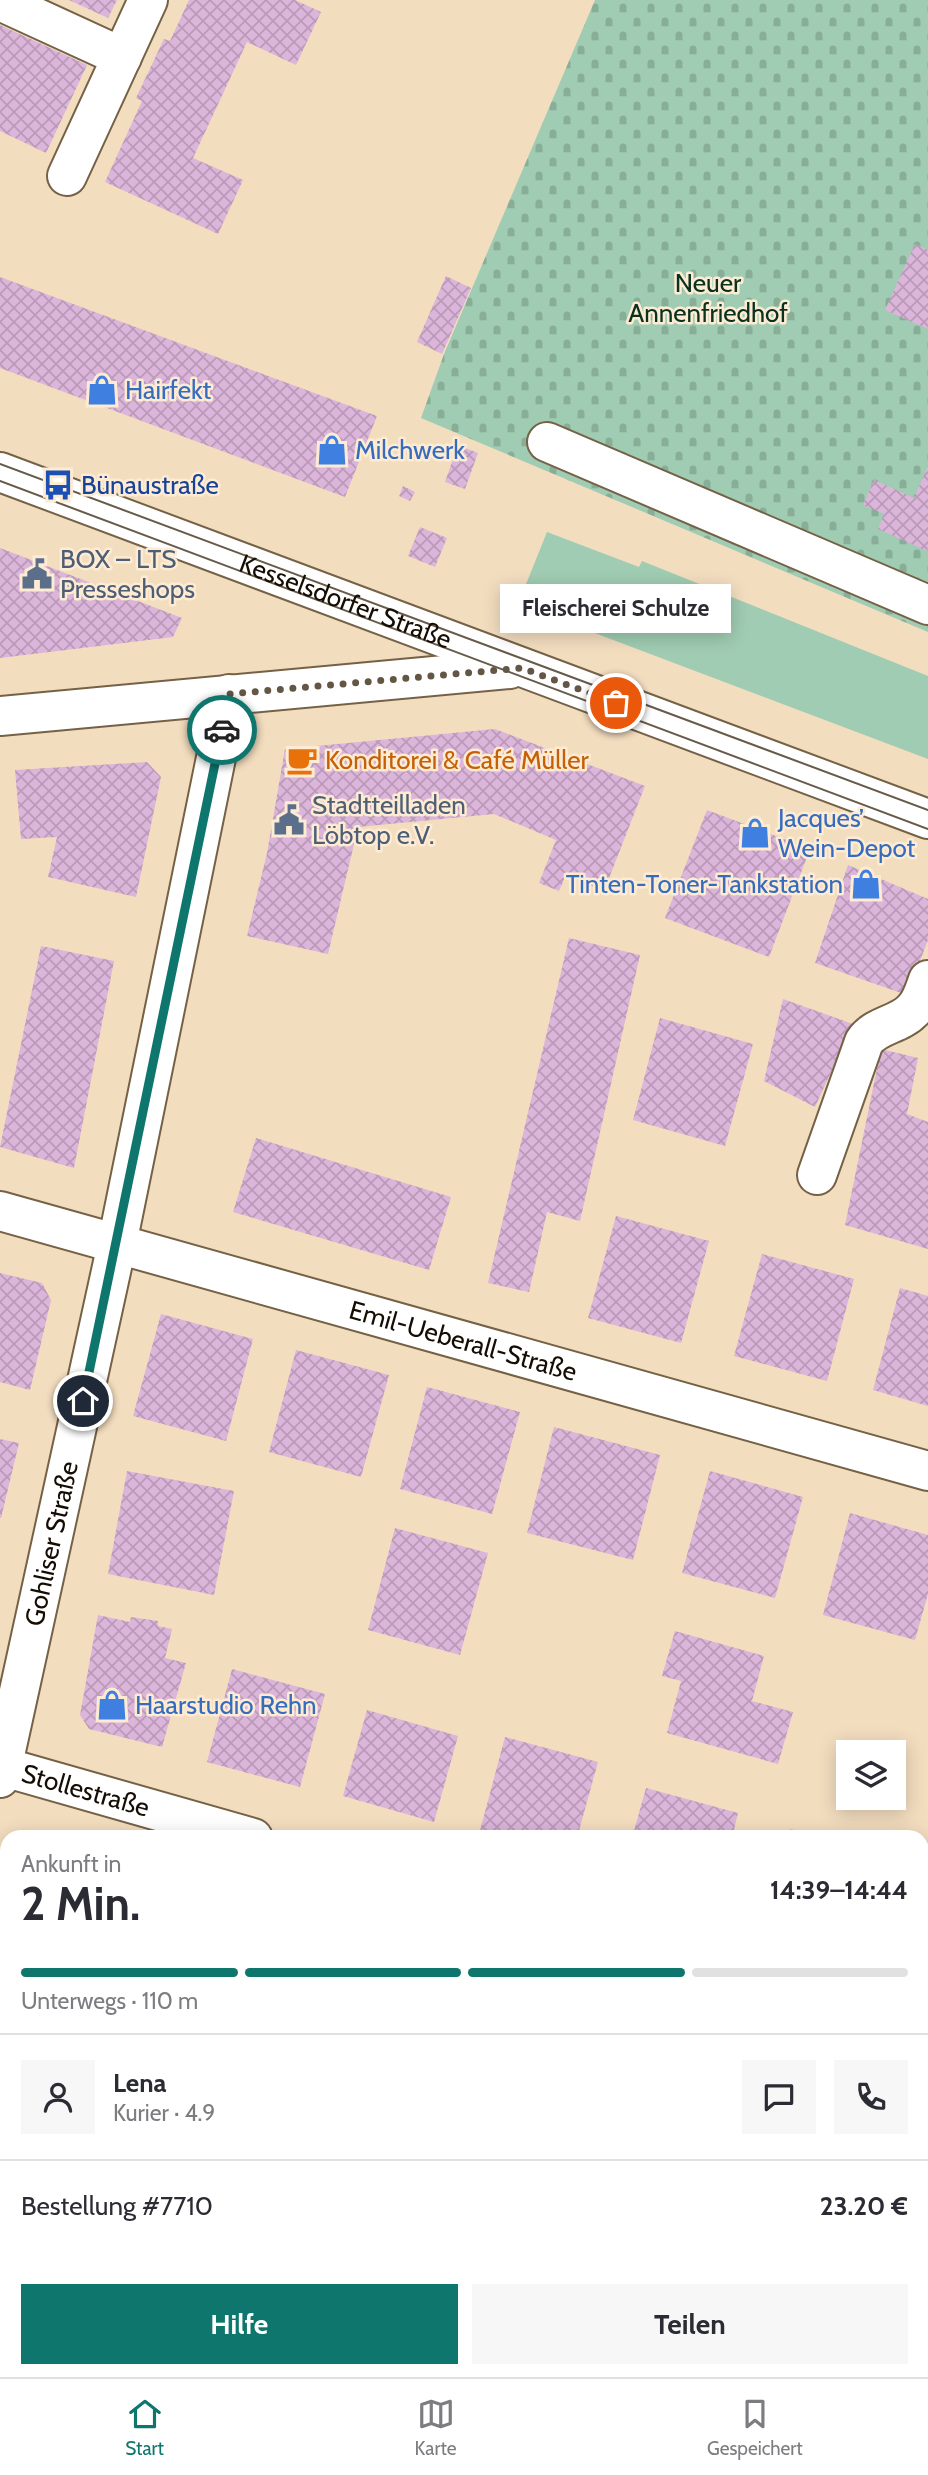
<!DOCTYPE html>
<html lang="de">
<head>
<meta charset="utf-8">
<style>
  :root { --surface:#fff; --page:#f7f7f7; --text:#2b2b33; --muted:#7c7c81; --line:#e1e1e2; --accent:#0f766e }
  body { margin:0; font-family:Cabin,sans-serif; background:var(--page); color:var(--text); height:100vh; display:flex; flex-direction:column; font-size:26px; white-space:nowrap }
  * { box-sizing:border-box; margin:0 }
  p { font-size:23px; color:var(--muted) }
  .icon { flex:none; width:38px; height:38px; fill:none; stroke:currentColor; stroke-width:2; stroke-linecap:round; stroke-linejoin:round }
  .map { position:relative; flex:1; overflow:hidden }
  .sheet { position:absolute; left:0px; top:1830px; width:929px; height:548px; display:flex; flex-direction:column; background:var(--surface); border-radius:21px 21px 0 0; box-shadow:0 4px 18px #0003 }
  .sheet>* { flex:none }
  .controls { position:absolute; left:836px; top:1740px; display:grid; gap:14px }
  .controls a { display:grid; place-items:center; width:70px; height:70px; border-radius:0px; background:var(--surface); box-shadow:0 4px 18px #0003; font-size:35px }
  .pin { position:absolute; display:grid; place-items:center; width:60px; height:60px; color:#fff; margin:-30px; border:4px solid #fff; border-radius:50%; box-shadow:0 2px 7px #0007 }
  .courier { position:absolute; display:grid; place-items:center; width:70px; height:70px; margin:-35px; border:5px solid #0f766e; border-radius:50%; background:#fff; color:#222; box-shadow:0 2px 9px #0007 }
  .bubble { position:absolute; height:49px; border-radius:0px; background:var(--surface); box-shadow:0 4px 18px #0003; font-size:23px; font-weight:700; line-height:49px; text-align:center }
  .headline em { font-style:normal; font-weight:700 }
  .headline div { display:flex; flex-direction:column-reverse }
  .headline { display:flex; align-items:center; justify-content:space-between; height:119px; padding:0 21px }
  h1 { font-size:46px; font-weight:700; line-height:52px }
  .bar { display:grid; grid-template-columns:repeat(4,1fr); gap:10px 7px; align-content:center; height:84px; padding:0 21px }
  .bar i { height:9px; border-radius:5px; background:var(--line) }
  .bar .active { background:var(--accent) }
  .bar p { grid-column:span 4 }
  .line { display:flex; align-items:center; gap:18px; padding:0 21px; border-top:2px solid var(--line) }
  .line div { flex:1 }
  .round { display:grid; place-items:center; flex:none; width:74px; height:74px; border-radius:0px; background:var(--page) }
  .primary-button { display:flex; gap:14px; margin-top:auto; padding:14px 21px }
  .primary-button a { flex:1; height:80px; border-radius:0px; background:var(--accent); color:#fff; font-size:28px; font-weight:700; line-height:80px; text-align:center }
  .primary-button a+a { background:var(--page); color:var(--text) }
  .tabs { display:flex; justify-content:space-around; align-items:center; height:98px; border-top:2px solid var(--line); background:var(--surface); font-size:19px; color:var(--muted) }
  .tabs a { display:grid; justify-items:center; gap:4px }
  .tabs .active { color:var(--accent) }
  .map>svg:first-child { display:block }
  .green { fill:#9fccb2 }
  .cemetery { fill:url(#cemetery-stones) }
  .building { fill:url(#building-cross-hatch) }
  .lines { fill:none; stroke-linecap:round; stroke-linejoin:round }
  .minor-casing { stroke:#756146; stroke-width:42 }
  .minor { stroke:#fff; stroke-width:38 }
  .tram { stroke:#675a49; stroke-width:2 }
  .done { stroke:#635645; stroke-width:7; stroke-dasharray:0 12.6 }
  .route { stroke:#0f766e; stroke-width:9 }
  .labels { text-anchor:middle; stroke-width:5; stroke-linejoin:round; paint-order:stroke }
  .park-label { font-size:26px; fill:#08311f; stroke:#fdebd3 }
  .shop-label { font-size:26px; fill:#366cbe; stroke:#fdebd3; text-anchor:start }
  .transit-label { font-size:26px; fill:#164399; stroke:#fdebd3; text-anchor:start }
  .service-label { font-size:26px; fill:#4e5e75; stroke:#fdebd3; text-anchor:start }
  .street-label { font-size:26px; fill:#150d04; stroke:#fdebd3 }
  .food-label { font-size:26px; fill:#c56008; stroke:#fdebd3; text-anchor:start }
</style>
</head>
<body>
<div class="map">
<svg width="928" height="2377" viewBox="0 0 928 2377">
  <defs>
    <pattern id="cemetery-stones" width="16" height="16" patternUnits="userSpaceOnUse" patternTransform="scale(1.75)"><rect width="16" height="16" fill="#9fccb2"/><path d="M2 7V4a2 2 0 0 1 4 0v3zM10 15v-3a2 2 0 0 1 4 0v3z" fill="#88ae97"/></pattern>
    <pattern id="building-cross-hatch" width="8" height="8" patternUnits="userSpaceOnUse" patternTransform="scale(1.75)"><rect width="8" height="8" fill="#dbb5da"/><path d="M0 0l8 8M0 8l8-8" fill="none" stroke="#bb9ab9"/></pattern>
  </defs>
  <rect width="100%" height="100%" fill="#f3ddbf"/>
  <path class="green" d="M547,532L639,567L642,561L928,676V759L518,604Z"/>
  <path class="cemetery" d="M595,0H928V632L421,418L444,354Z"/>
  <path class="building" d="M69,0H117L108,18Z
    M189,0H295L321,12L296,65L247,42L193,158L243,180L218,234L105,182L142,101L136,98L164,39L170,41Z
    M0,25L87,65L46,153L0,131Z
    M915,244L928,250V329L885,310Z
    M446,276L471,288L442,354L417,342Z
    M0,277L377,416L345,497L0,368Z
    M458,445L478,453L465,489L445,482Z
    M928,466V548L927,551L878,529L884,514L863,505L874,480L914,498Z
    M403,486L415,492L410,501L399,496Z
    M420,527L447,538L435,567L408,556Z
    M0,548L182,618L173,637L0,658Z
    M495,729L645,786L604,891L566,875L559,891L539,883L556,840L494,814L358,827L328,954L247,936L267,853L285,749Z
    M147,762L161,777L136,897L48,877L57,837L21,839L15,770Z
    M707,810L810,849L769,957L665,918Z
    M848,865L928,899V940L907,995L815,963Z
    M569,938L640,955L580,1221L547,1212L529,1292L488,1283Z
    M41,946L114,961L74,1168L0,1147Z
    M783,999L853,1024L815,1107L764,1081Z
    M660,1018L753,1044L725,1146L633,1120Z
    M881,1049L918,1058L907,1114L928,1122V1249L845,1225Z
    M256,1138L451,1197L429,1270L233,1212Z
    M616,1216L709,1241L681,1343L588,1318Z
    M762,1254L854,1279L827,1381L734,1356Z
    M0,1273L42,1283L51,1300L30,1390L0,1382Z
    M900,1288L928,1296V1406L873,1390Z
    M161,1314L253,1339L226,1441L133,1416Z
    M296,1350L389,1375L361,1477L269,1452Z
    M427,1387L520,1412L492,1514L400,1489Z
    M554,1427L660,1455L633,1560L527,1533Z
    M0,1439L19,1443L1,1518H0Z
    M127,1471L234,1491L214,1595L108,1574Z
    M710,1471L803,1497L775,1598L682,1573Z
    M850,1513L928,1535V1594L915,1640L823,1615Z
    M395,1528L488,1553L460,1655L368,1630Z
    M98,1615L130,1622L131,1617L158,1621V1626L172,1629L165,1658L186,1663L162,1747L89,1729L80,1715Z
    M675,1631L764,1656L752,1701L793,1712L778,1764L667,1733L681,1681L662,1676Z
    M232,1669L325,1694L300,1787L207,1762Z
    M367,1710L458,1736L434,1822L343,1796Z
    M505,1737L598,1762L577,1838H478Z
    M646,1788L738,1813L732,1838H632Z
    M790,1829L819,1837V1838H788Z
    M927,1894H928V1972L922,1970V1912Z
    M7,2037V2104L0,2102V2059Z
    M922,2082L928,2084V2173L922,2171Z
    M0,2155L7,2157V2267L0,2265Z
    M454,2371L453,2377H410L392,2372Z
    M504,2371H624L623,2377H502Z
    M675,2371H794L806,2374L805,2377H673Z"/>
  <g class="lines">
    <g class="minor-casing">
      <g id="minor">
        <path d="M0,1L122,57"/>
        <path d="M67,176L148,0"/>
        <path d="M547,442L928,605"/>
        <path id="s1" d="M0,472L928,819"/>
        <path d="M0,716L510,669"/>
        <path d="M817,1175L864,1042C875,1025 899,1025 912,1011C921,1003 924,991 928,980"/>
        <path id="s2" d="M0,1211L928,1471"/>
        <path id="s3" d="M0,1766L253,1838"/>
        <path id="s4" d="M0,1778L117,1244L229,694"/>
        <path d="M922,2027L928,2028"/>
        <path d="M0,2319L7,2321"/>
        <path d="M186,2371L206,2377"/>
      </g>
    </g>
    <use href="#minor" class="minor"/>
    <path class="tram" d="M0,464L928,810
      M0,481L928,829"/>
  </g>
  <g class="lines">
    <path class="done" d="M222,730L229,694L522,668L616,703"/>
    <path class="route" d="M83,1401L222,730"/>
  </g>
  <defs>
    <g id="shop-bare" transform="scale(2.415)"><path d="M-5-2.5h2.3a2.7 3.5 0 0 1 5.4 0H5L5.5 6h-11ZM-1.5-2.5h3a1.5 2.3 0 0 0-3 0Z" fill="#3f7fe0" stroke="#fdebd3" stroke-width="2.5" paint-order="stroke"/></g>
    <g id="bus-bare" transform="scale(2.415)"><path d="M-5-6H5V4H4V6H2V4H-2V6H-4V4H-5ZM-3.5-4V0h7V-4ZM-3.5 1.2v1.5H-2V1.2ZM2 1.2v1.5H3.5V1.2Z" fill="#1a4fb4" stroke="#fdebd3" stroke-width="2.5" paint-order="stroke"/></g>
    <g id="civic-bare" transform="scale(2.415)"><path d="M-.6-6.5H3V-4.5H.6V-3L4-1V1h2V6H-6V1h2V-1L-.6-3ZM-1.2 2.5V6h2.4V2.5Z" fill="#5c6f8a" stroke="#fdebd3" stroke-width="2.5" paint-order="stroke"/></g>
    <g id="cafe-bare" transform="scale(2.415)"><path d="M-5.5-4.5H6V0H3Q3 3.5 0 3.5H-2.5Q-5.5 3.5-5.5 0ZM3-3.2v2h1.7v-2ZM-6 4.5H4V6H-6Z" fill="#e8710a" stroke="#fdebd3" stroke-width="2.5" paint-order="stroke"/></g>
  </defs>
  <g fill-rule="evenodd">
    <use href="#shop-bare" x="102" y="390"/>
    <use href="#shop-bare" x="332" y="450"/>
    <use href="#bus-bare" x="58" y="485"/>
    <use href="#civic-bare" x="37" y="574"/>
    <use href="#cafe-bare" x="302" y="760"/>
    <use href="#civic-bare" x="289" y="820"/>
    <use href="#shop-bare" x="755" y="833"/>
    <use href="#shop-bare" x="866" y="884"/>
    <use href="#shop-bare" x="112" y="1705"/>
  </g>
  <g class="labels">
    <g class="park-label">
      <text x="708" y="292">Neuer<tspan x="708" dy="30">Annenfriedhof</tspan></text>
    </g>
    <g class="shop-label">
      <text x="125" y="399">Hairfekt</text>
      <text x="355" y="459">Milchwerk</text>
      <text x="778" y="827">Jacques’<tspan x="778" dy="30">Wein-Depot</tspan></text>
      <text x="843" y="893" text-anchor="end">Tinten-Toner-Tankstation</text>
      <text x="135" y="1714">Haarstudio Rehn</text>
    </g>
    <g class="transit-label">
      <text x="81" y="494">Bünaustraße</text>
    </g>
    <g class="service-label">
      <text x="60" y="568">BOX – LTS<tspan x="60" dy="30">Presseshops</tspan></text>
      <text x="312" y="814">Stadtteilladen<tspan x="312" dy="30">Löbtop e.V.</tspan></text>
    </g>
    <g class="street-label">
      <text dy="9" stroke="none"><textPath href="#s1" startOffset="369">Kesselsdorfer Straße</textPath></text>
      <text dy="9" stroke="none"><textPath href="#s2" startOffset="481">Emil-Ueberall-Straße</textPath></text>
      <text dy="9" stroke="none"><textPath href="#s4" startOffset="240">Gohliser Straße</textPath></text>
      <text dy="9" stroke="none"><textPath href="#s3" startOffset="89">Stollestraße</textPath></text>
    </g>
    <g class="food-label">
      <text x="325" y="769">Konditorei &amp; Café Müller</text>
    </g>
  </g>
</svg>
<div class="controls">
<a><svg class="icon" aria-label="layers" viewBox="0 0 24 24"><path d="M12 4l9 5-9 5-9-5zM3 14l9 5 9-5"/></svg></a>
</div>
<div class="pin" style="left:616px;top:703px;background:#ea580c"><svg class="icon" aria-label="bag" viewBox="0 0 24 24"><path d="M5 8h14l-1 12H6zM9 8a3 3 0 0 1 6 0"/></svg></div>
<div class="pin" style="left:83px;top:1401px;background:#1f2937"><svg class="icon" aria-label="home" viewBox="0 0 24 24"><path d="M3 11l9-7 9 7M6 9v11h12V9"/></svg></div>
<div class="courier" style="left:222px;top:730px"><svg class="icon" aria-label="car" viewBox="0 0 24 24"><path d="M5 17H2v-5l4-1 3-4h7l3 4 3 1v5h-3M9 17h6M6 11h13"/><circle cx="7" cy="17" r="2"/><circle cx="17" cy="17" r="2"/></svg></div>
<div class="bubble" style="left:500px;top:584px;width:231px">Fleischerei Schulze</div>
<section class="sheet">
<div class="headline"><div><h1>2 Min.</h1><p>Ankunft in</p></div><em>14:39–14:44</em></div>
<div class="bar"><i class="active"></i><i class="active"></i><i class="active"></i><i></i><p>Unterwegs · 110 m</p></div>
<div class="line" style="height:126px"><a class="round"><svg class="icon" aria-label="person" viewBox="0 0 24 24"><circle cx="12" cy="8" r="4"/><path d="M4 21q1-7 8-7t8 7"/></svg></a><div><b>Lena</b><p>Kurier · 4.9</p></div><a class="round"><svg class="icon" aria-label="chat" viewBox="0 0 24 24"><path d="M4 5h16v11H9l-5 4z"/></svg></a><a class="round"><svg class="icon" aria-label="phone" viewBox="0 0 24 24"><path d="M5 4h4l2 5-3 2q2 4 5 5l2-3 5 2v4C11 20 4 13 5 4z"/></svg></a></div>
<div class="line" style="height:91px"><div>Bestellung #7710</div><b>23.20 €</b></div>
<div class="primary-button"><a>Hilfe</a><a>Teilen</a></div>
</section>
</div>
<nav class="tabs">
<a class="active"><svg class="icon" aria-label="home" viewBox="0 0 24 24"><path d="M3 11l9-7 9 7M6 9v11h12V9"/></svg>Start</a>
<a><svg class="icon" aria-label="map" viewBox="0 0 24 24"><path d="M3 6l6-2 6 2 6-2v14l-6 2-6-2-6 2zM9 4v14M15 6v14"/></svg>Karte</a>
<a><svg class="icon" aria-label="saved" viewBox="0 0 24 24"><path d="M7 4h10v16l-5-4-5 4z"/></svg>Gespeichert</a>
</nav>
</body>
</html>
